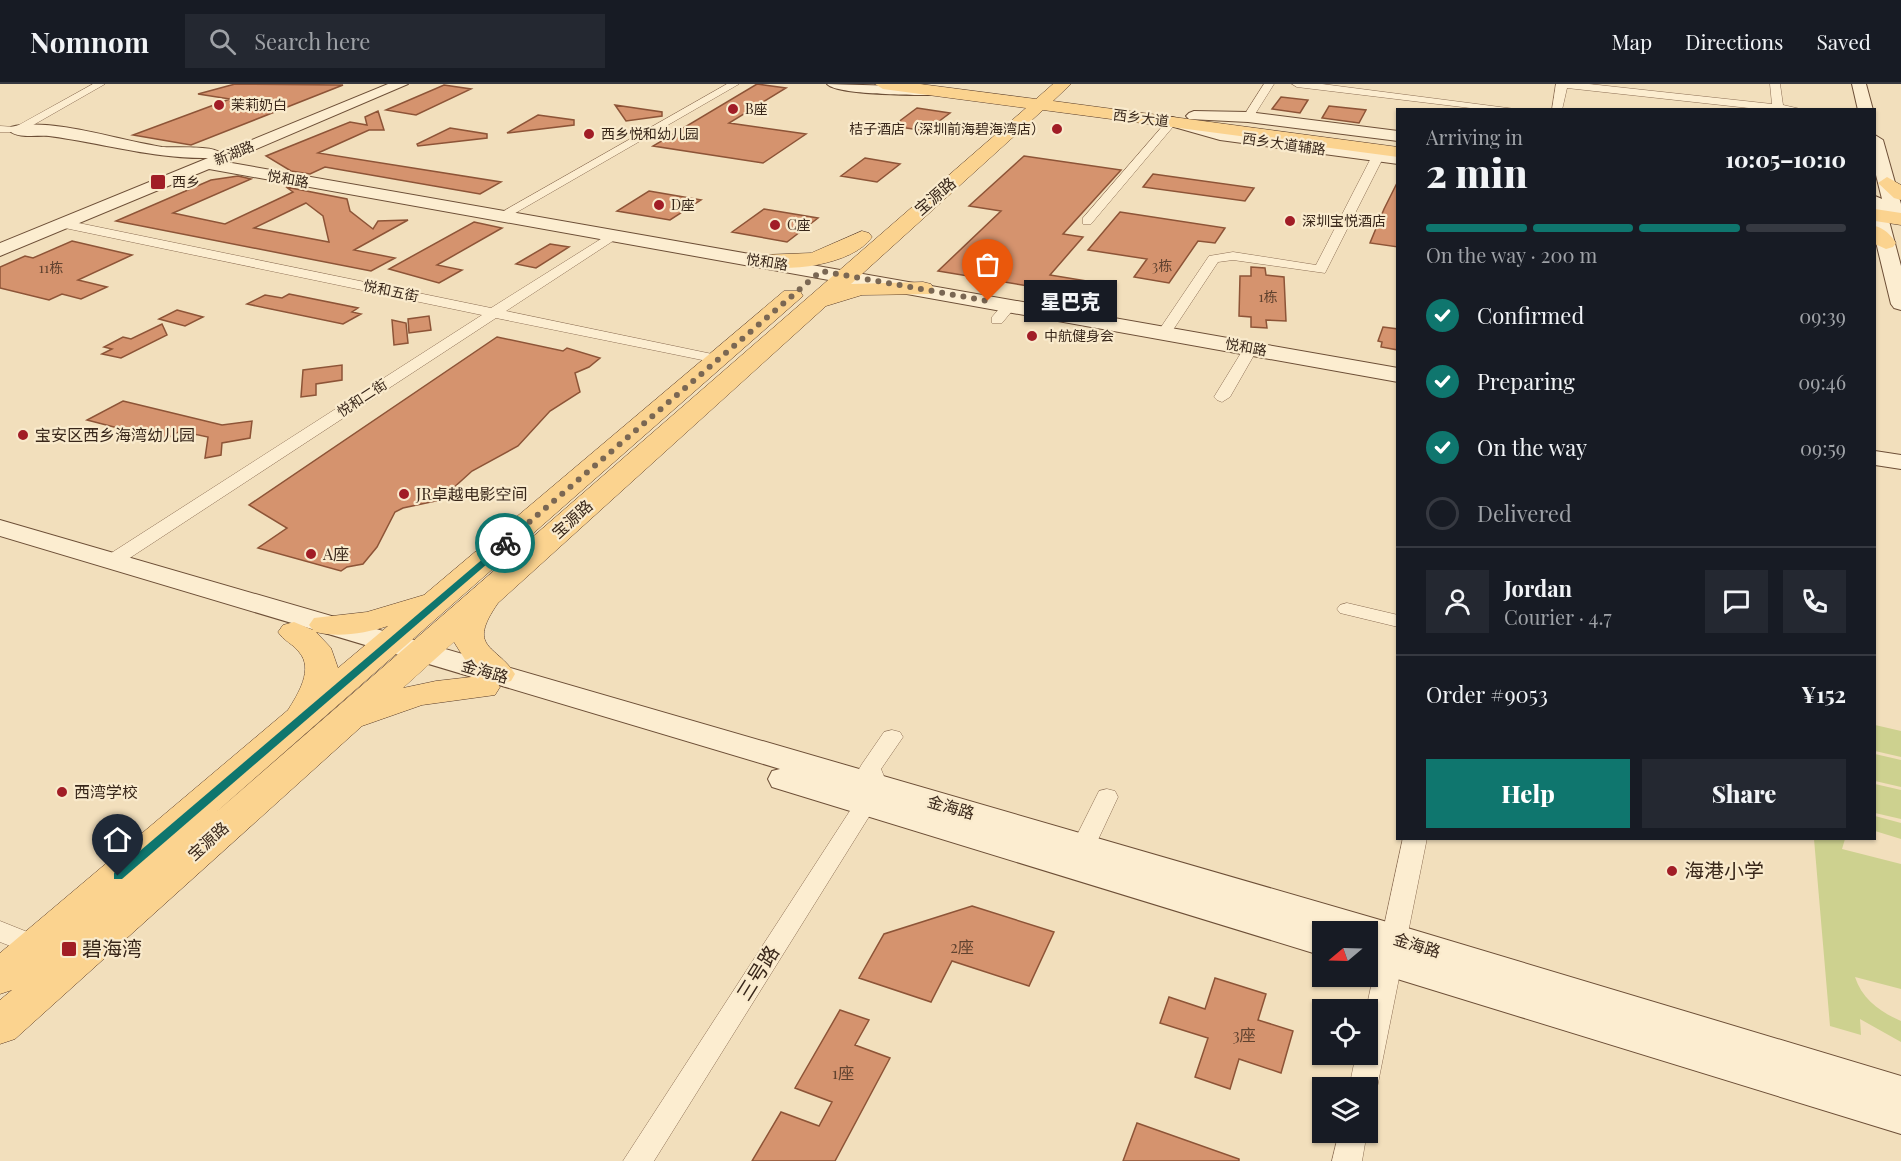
<!DOCTYPE html>
<html lang="en">
<head>
<meta charset="utf-8">
<style>
  :root { --surface:#171b24; --page:#242831; --text:#f1f3f6; --muted:#9ea1a6; --line:#363941; --accent:#0f766e }
  body { margin:0; font-family:"Playfair Display","Noto Sans SC",serif; background:var(--page); color:var(--text); height:100vh; display:flex; flex-direction:column; font-size:22px; white-space:nowrap }
  * { box-sizing:border-box; margin:0 }
  p { font-size:20px; color:var(--muted) }
  .icon { flex:none; width:33px; height:33px; fill:none; stroke:currentColor; stroke-width:2; stroke-linecap:round; stroke-linejoin:round }
  .map { position:relative; flex:1; overflow:hidden }
  .drawer { position:absolute; left:1396px; top:24px; width:480px; height:732px; display:flex; flex-direction:column; background:var(--surface); border-radius:0px; box-shadow:0 2px 4px #0004 }
  .drawer>* { flex:none }
  .needle { width:39px; rotate:251deg }
  .buttons { position:absolute; left:1312px; top:837px; display:grid; gap:12px }
  .buttons a { display:grid; place-items:center; width:66px; height:66px; border-radius:0px; background:var(--surface); box-shadow:0 2px 4px #0004; font-size:30px }
  .pin { position:absolute; display:grid; place-items:center; width:51px; height:51px; color:#fff; margin:-62px -26px; border-radius:50% 50% 50% 0; rotate:-45deg; box-shadow:0 0 6px #0007 }
  .pin .icon { rotate:45deg }
  .courier { position:absolute; display:grid; place-items:center; width:60px; height:60px; margin:-30px; border:4px solid #0f766e; border-radius:50%; background:#fff; color:#222; box-shadow:0 2px 8px #0007 }
  .bubble { position:absolute; height:42px; border-radius:0px; background:var(--surface); box-shadow:0 2px 4px #0004; font-size:20px; font-weight:800; line-height:42px; text-align:center }
  .summary em { font-style:normal; font-weight:800 }
  .summary div { display:flex; flex-direction:column-reverse }
  .summary { display:flex; align-items:center; justify-content:space-between; height:102px; padding:0 30px }
  h1 { font-size:39px; font-weight:800; line-height:45px }
  .bar { display:grid; grid-template-columns:repeat(4,1fr); gap:9px 6px; align-content:center; height:72px; padding:0 30px }
  .bar i { height:8px; border-radius:4px; background:var(--line) }
  .bar .active { background:var(--accent) }
  .bar p { grid-column:span 4 }
  .line { display:flex; align-items:center; gap:15px; padding:0 30px; border-top:2px solid var(--line) }
  .line div { flex:1 }
  .round { display:grid; place-items:center; flex:none; width:63px; height:63px; border-radius:0px; background:var(--page) }
  ol { padding:0 30px; list-style:none }
  li { display:flex; align-items:center; gap:18px; height:66px }
  li p { margin-inline-start:auto }
  li .icon { padding:6px; border-radius:50%; background:var(--accent); color:#fff; stroke-width:4 }
  li:last-child { color:var(--muted) }
  li i { width:33px; height:33px; border:3px solid var(--line); border-radius:50% }
  .action { display:flex; gap:12px; margin-top:auto; padding:12px 30px }
  .action a { flex:1; height:69px; border-radius:0px; background:var(--accent); color:#fff; font-size:24px; font-weight:800; line-height:69px; text-align:center }
  .action a+a { background:var(--page); color:var(--text) }
  header { display:flex; align-items:center; gap:36px; box-sizing:border-box; height:84px; padding:0 30px; background:var(--surface); border-bottom:2px solid var(--line) }
  header strong { font-size:28px }
  nav { display:flex; gap:33px; margin-inline-start:auto; font-size:21px }
  .search { width:420px; height:54px; background:var(--page); display:flex; align-items:center; gap:15px; box-sizing:border-box; padding:0 21px; border-radius:0px; color:var(--muted); font-size:22px }
  .map>svg:first-child { display:block }
  .green { fill:#cdd18f }
  .building { fill:#d5936e; stroke:#8d5437; stroke-width:1.5; fill-rule:evenodd }
  .lines { fill:none; stroke-linecap:round; stroke-linejoin:round }
  .street-casing { stroke:#8c6e54; stroke-width:1 }
  .secondary-casing { stroke:#6d4f37; stroke-width:2 }
  .primary-casing { stroke:#593c29; stroke-width:1 }
  .street { fill:#fcedd0; fill-rule:evenodd }
  .secondary { fill:#fcedd0; fill-rule:evenodd }
  .primary { fill:#fbd38f; fill-rule:evenodd }
  .route { fill:#0f766e }
  .done { stroke:#7a6753; stroke-width:6; stroke-dasharray:0 10.8 }
  .poi-dot { fill:#a11d26; stroke:#f9eacc; stroke-width:2 }
  .labels { text-anchor:middle; stroke-width:4.5; stroke-linejoin:round; paint-order:stroke }
  .far-poi-label { font-size:14px; fill:#39271a; stroke:#f9eacc; text-anchor:start }
  .far-street-label { font-size:14px; fill:#39271a; stroke:#f9eacc }
  .number-label { font-size:14px; fill:#60422f }
  .street-label { font-size:16px; fill:#39271a; stroke:#f9eacc }
  .poi-label { font-size:16px; fill:#39271a; stroke:#f9eacc; text-anchor:start }
  .near-number-label { font-size:16px; fill:#60422f }
  .near-poi-label { font-size:20px; fill:#39271a; stroke:#f9eacc; text-anchor:start }
  .near-street-label { font-size:20px; fill:#39271a; stroke:#f9eacc }
</style>
</head>
<body>
<header>
<strong>Nomnom</strong>
<div class="search"><svg class="icon" aria-label="search" viewBox="0 0 24 24"><circle cx="10" cy="10" r="6"/><path d="M15 15l6 6"/></svg>Search here</div>
<nav><a>Map</a><a>Directions</a><a>Saved</a></nav>
</header>
<div class="map">
<svg width="1901" height="1077" viewBox="0 0 1901 1077">
  <rect width="100%" height="100%" fill="#f2dfbc"/>
  <path class="green" d="M1875,641L1901,647V673L1875,667Z
    M1875,670L1901,676V703L1875,697Z
    M1875,700L1901,706V735L1875,729Z
    M1875,732L1901,739V755L1875,747Z
    M1814,755H1845L1842,765L1901,780V905L1855,893C1862,915 1880,928 1901,937V958L1860,935L1861,951L1830,942Z"/>
  <path class="building" d="M235,0L343,1L191,61L133,51L230,15L198,10Z
    M757,0L786,4L729,39L806,50L763,79L653,62Z
    M444,1L471,5L416,31L386,26Z
    M1281,13L1308,16L1300,29L1272,25Z
    M615,21L662,28V32L626,37Z
    M1329,22L1366,26L1359,39L1322,34Z
    M917,24L950,29L926,47L893,42Z
    M378,27L384,46H369L318,69L501,98L480,110L325,83L310,90L291,87L266,72L350,38L367,41L365,33Z
    M538,31L574,36V41L507,49Z
    M450,44L487,50V54L418,62L417,60Z
    M1024,72L1121,86L1063,150L1083,153L1050,191L1093,198L1083,211L938,187L1001,127L969,122Z
    M865,74L900,80L877,98L841,92Z
    M1153,90L1254,104L1245,117L1143,103Z
    M238,92L251,95L173,129L225,140L293,108L286,103L347,115L350,127L373,145L378,137L408,136L354,166L395,174L371,187L116,137L211,96ZM306,119L323,132L329,158L254,144Z
    M1398,97V163L1370,159L1384,125Z
    M649,107L701,116L670,136L617,127Z
    M764,125L818,134L787,158L732,148Z
    M1120,128L1225,144L1215,159L1198,157L1169,199L1134,193L1147,175L1088,166Z
    M474,138L502,144L437,181L462,186L439,199L389,185Z
    M72,157L132,171L78,196L107,203L81,215L62,210L49,216L0,204V183L25,172L33,174Z
    M550,160L569,163L536,184L516,180Z
    M1251,183L1265,184L1266,191L1284,193L1286,237L1266,236L1267,244L1251,243V233L1239,232L1240,192H1251Z
    M289,210L358,224L352,228L361,230L343,240L247,220L265,211L282,214Z
    M177,226L203,233L185,242L159,235Z
    M429,232L431,246L409,249L408,235Z
    M392,236L406,239L408,259L394,261Z
    M162,240L167,251L121,274L102,270L112,265L104,263L123,253L131,255Z
    M1383,243L1398,245V266L1381,263L1382,258L1378,257Z
    M497,253L563,267L567,264L600,274L589,283L575,289L580,308L550,327L518,362L472,387L440,416L403,424L395,428L377,463L363,480L347,483L341,487L258,464L287,444L249,421Z
    M342,281V296L316,300V311L301,313L303,286Z
    M123,317L222,341L252,337L250,354L222,359L221,371L205,374L208,353L180,347L164,356L87,336Z
    M972,822L1054,848L1029,902L952,877L931,918L859,894L884,850Z
    M1215,894L1266,910L1258,936L1293,947L1281,989L1239,975L1230,1005L1195,993L1208,954L1160,939L1169,913L1205,925Z
    M840,926L869,936L855,961L890,974L835,1077H752L781,1028L819,1042L832,1018L795,1004Z
    M1137,1039L1239,1075V1077H1123Z"/>
  <g class="lines">
    <g class="street-casing">
      <path id="street" d="M93,0H105L21,48H0V42L15,43Z
        M727,0H739L505,135L495,132Z
        M1264,0H1274L1252,35H1244L1243,33Z
        M1292,0H1322L1523,26H1487L1297,3Z
        M1556,0H1589L1772,20L1770,0H1780L1783,21L1805,26H1767L1567,4L1562,26H1552Z
        M1168,36L1177,38L1091,140H1083V134Z
        M1378,69L1384,72L1325,189L1233,176L1218,178L1169,252H1159L1157,249L1209,172L1233,168L1316,181L1372,72Z
        M64,136L491,224L612,148L616,149V155L506,227L717,271L724,275L717,279L496,234L119,481L112,483L103,477L105,473L482,231L60,143V137Z
        M1010,217L1017,221L1002,239H992V233L1005,218Z
        M1251,260L1258,264L1230,313L1222,318L1217,316L1214,313L1244,264Z
        M1347,519L1398,531V543L1340,529L1337,525L1340,521Z
        M892,646L900,648L903,653L881,685L888,702L885,707L654,1077H623L866,702L859,685L862,680L884,648Z
        M1107,705L1115,707L1118,713L1090,773L1086,779L1078,782L1070,779L1066,773L1099,707Z
        M1403,754H1427L1377,1004L1373,1012L1368,1014V1004H1349L1356,970H1368L1366,926Z
        M0,837L45,855L49,862L45,869L36,872L0,858Z
        M1339,1048H1367L1362,1077H1332Z"/>
    </g>
    <g class="secondary-casing">
      <path id="secondary" d="M388,0H408L226,78L1398,284V298L209,85L0,172V159L208,74C154,75 102,59 49,52C37,51 16,55 9,46L11,43C51,33 121,57 162,63C174,64 214,61 220,69Z
        M827,0L934,3L941,7L934,11C915,11 837,11 827,0Z
        M1852,0H1866L1873,26H1858Z
        M1194,27L1248,28L1398,47V57L1248,38L1189,35L1186,32L1189,29Z
        M1172,33L1221,46L1398,70V80L1220,56L1167,41L1164,38L1167,35Z
        M1875,51L1883,56L1901,120V134L1888,133L1901,182V226L1894,224L1891,220L1875,154V112L1882,115L1875,87Z
        M1875,367L1901,371V385L1875,381Z
        M0,436L1394,840L1901,992V1050L1368,886V848H1323V872L772,703L768,695L772,687L780,685L0,452Z"/>
    </g>
    <g class="primary-casing">
      <path id="primary" d="M875,0H920L1036,15L1053,0H1071L1053,17L1398,63V73L1043,26L851,200L923,198L931,200L934,205L931,210L862,211L826,222L498,519C466,565 496,560 515,590L511,597L498,600L500,603L495,611L422,621L362,642L15,955L0,960V916L12,906L0,910V869L288,626C298,610 314,585 299,568C293,560 284,557 278,548L283,541L294,538L313,546L309,541L314,534L367,528L424,511L784,207H800L803,212L214,730L1026,24L883,5ZM388,542L338,584L331,564L316,548C337,554 367,549 388,542ZM454,558L469,582L480,592L436,597L403,604Z
        M1887,93L1901,101V116L1894,114L1878,99Z
        M1875,125L1901,129V141L1875,137Z
        M1875,142C1884,144 1891,151 1896,159L1893,163L1886,165L1875,160Z
        M862,147L869,149L872,153C852,182 784,189 753,181L749,177L753,173L760,171L811,169Z"/>
    </g>
    <use href="#street" class="street"/>
    <use href="#secondary" class="secondary"/>
    <use href="#primary" class="primary"/>
  </g>
  <path class="route" d="M505,456L509,457V461L122,795H114V789Z"/>
  <g class="lines">
    <path class="done" d="M505,459L821,187L988,217"/>
  </g>
  <g class="poi-dot">
    <circle cx="219" cy="21" r="6"/>
    <circle cx="733" cy="25" r="6"/>
    <circle cx="1057" cy="45" r="6"/>
    <circle cx="589" cy="50" r="6"/>
    <rect x="150" y="90" width="16" height="16" rx="3"/>
    <circle cx="659" cy="121" r="6"/>
    <circle cx="1290" cy="137" r="6"/>
    <circle cx="775" cy="141" r="6"/>
    <circle cx="1032" cy="252" r="6"/>
    <circle cx="23" cy="351" r="6"/>
    <circle cx="404" cy="410" r="6"/>
    <circle cx="311" cy="470" r="6"/>
    <circle cx="62" cy="708" r="6"/>
    <circle cx="1672" cy="787" r="6"/>
    <rect x="61" y="857" width="16" height="16" rx="3"/>
  </g>
  <g class="labels">
    <g class="far-poi-label">
      <text x="231" y="26">茉莉奶白</text>
      <text x="745" y="30">B座</text>
      <text x="1045" y="50" text-anchor="end">桔子酒店（深圳前海碧海湾店）</text>
      <text x="601" y="55">西乡悦和幼儿园</text>
      <text x="172" y="103">西乡</text>
      <text x="671" y="126">D座</text>
      <text x="1302" y="142">深圳宝悦酒店</text>
      <text x="787" y="146">C座</text>
      <text x="1044" y="257">中航健身会</text>
    </g>
    <g class="far-street-label">
      <text transform="translate(1141 34) rotate(7)" y="5">西乡大道</text>
      <text transform="translate(1284 60) rotate(8)" y="5">西乡大道辅路</text>
      <text transform="translate(234 69) rotate(-22)" y="5">新湖路</text>
      <text transform="translate(288 95) rotate(10)" y="5">悦和路</text>
      <text transform="translate(767 178) rotate(9)" y="5">悦和路</text>
      <text transform="translate(391 207) rotate(12)" y="5">悦和五街</text>
      <text transform="translate(1246 263) rotate(10)" y="5">悦和路</text>
      <text transform="translate(362 314) rotate(-33)" y="5">悦和二街</text>
    </g>
    <g class="number-label">
      <text x="1162" y="187">3栋</text>
      <text x="51" y="189">11栋</text>
      <text x="1268" y="218">1栋</text>
    </g>
    <g class="street-label">
      <text transform="translate(935 112) rotate(-41)" y="6">宝源路</text>
      <text transform="translate(572 435) rotate(-42)" y="6">宝源路</text>
      <text transform="translate(485 587) rotate(16)" y="6">金海路</text>
      <text transform="translate(951 723) rotate(16)" y="6">金海路</text>
      <text transform="translate(208 757) rotate(-42)" y="6">宝源路</text>
      <text transform="translate(1417 861) rotate(17)" y="6">金海路</text>
    </g>
    <g class="poi-label">
      <text x="35" y="357">宝安区西乡海湾幼儿园</text>
      <text x="416" y="416">JR卓越电影空间</text>
      <text x="323" y="476">A座</text>
      <text x="74" y="714">西湾学校</text>
    </g>
    <g class="near-number-label">
      <text x="962" y="869">2座</text>
      <text x="1244" y="957">3座</text>
      <text x="843" y="995">1座</text>
    </g>
    <g class="near-poi-label">
      <text x="1684" y="794">海港小学</text>
      <text x="82" y="872">碧海湾</text>
    </g>
    <g class="near-street-label">
      <text transform="translate(758 889) rotate(-58)" y="7">三号路</text>
    </g>
  </g>
</svg>
<div class="buttons">
<a><svg class="needle" viewBox="-14 -14 28 28"><path d="M0-13l5 13h-10z" fill="#e53935"/><path d="M0 13l5-13h-10z" fill="#9ea1a6"/></svg></a>
<a><svg class="icon" aria-label="locate" viewBox="0 0 24 24"><circle cx="12" cy="12" r="6"/><path d="M12 2v4M12 18v4M2 12h4M18 12h4"/></svg></a>
<a><svg class="icon" aria-label="layers" viewBox="0 0 24 24"><path d="M12 4l9 5-9 5-9-5zM3 14l9 5 9-5"/></svg></a>
</div>
<div class="pin" style="left:988px;top:217px;background:#ea580c"><svg class="icon" aria-label="bag" viewBox="0 0 24 24"><path d="M5 8h14l-1 12H6zM9 8a3 3 0 0 1 6 0"/></svg></div>
<div class="pin" style="left:118px;top:792px;background:#1f2937"><svg class="icon" aria-label="home" viewBox="0 0 24 24"><path d="M3 11l9-7 9 7M6 9v11h12V9"/></svg></div>
<div class="courier" style="left:505px;top:459px"><svg class="icon" aria-label="bike" viewBox="0 0 24 24"><circle cx="6" cy="16" r="4"/><circle cx="18" cy="16" r="4"/><path d="M6 16l4-8h5l3 8M10 8l3 8H6M13 5h3"/></svg></div>
<div class="bubble" style="left:1024px;top:196px;width:93px">星巴克</div>
<section class="drawer">
<div class="summary"><div><h1>2 min</h1><p>Arriving in</p></div><em>10:05–10:10</em></div>
<div class="bar"><i class="active"></i><i class="active"></i><i class="active"></i><i></i><p>On the way · 200 m</p></div>
<ol>
<li><svg class="icon" aria-label="check" viewBox="0 0 24 24"><path d="M5 12l5 5 9-10"/></svg>Confirmed<p>09:39</p></li>
<li><svg class="icon" aria-label="check" viewBox="0 0 24 24"><path d="M5 12l5 5 9-10"/></svg>Preparing<p>09:46</p></li>
<li><svg class="icon" aria-label="check" viewBox="0 0 24 24"><path d="M5 12l5 5 9-10"/></svg>On the way<p>09:59</p></li>
<li><i></i>Delivered</li>
</ol>
<div class="line" style="height:108px"><a class="round"><svg class="icon" aria-label="person" viewBox="0 0 24 24"><circle cx="12" cy="8" r="4"/><path d="M4 21q1-7 8-7t8 7"/></svg></a><div><b>Jordan</b><p>Courier · 4.7</p></div><a class="round"><svg class="icon" aria-label="chat" viewBox="0 0 24 24"><path d="M4 5h16v11H9l-5 4z"/></svg></a><a class="round"><svg class="icon" aria-label="phone" viewBox="0 0 24 24"><path d="M5 4h4l2 5-3 2q2 4 5 5l2-3 5 2v4C11 20 4 13 5 4z"/></svg></a></div>
<div class="line" style="height:78px"><div>Order #9053</div><b>¥152</b></div>
<div class="action"><a>Help</a><a>Share</a></div>
</section>
</div>
</body>
</html>
